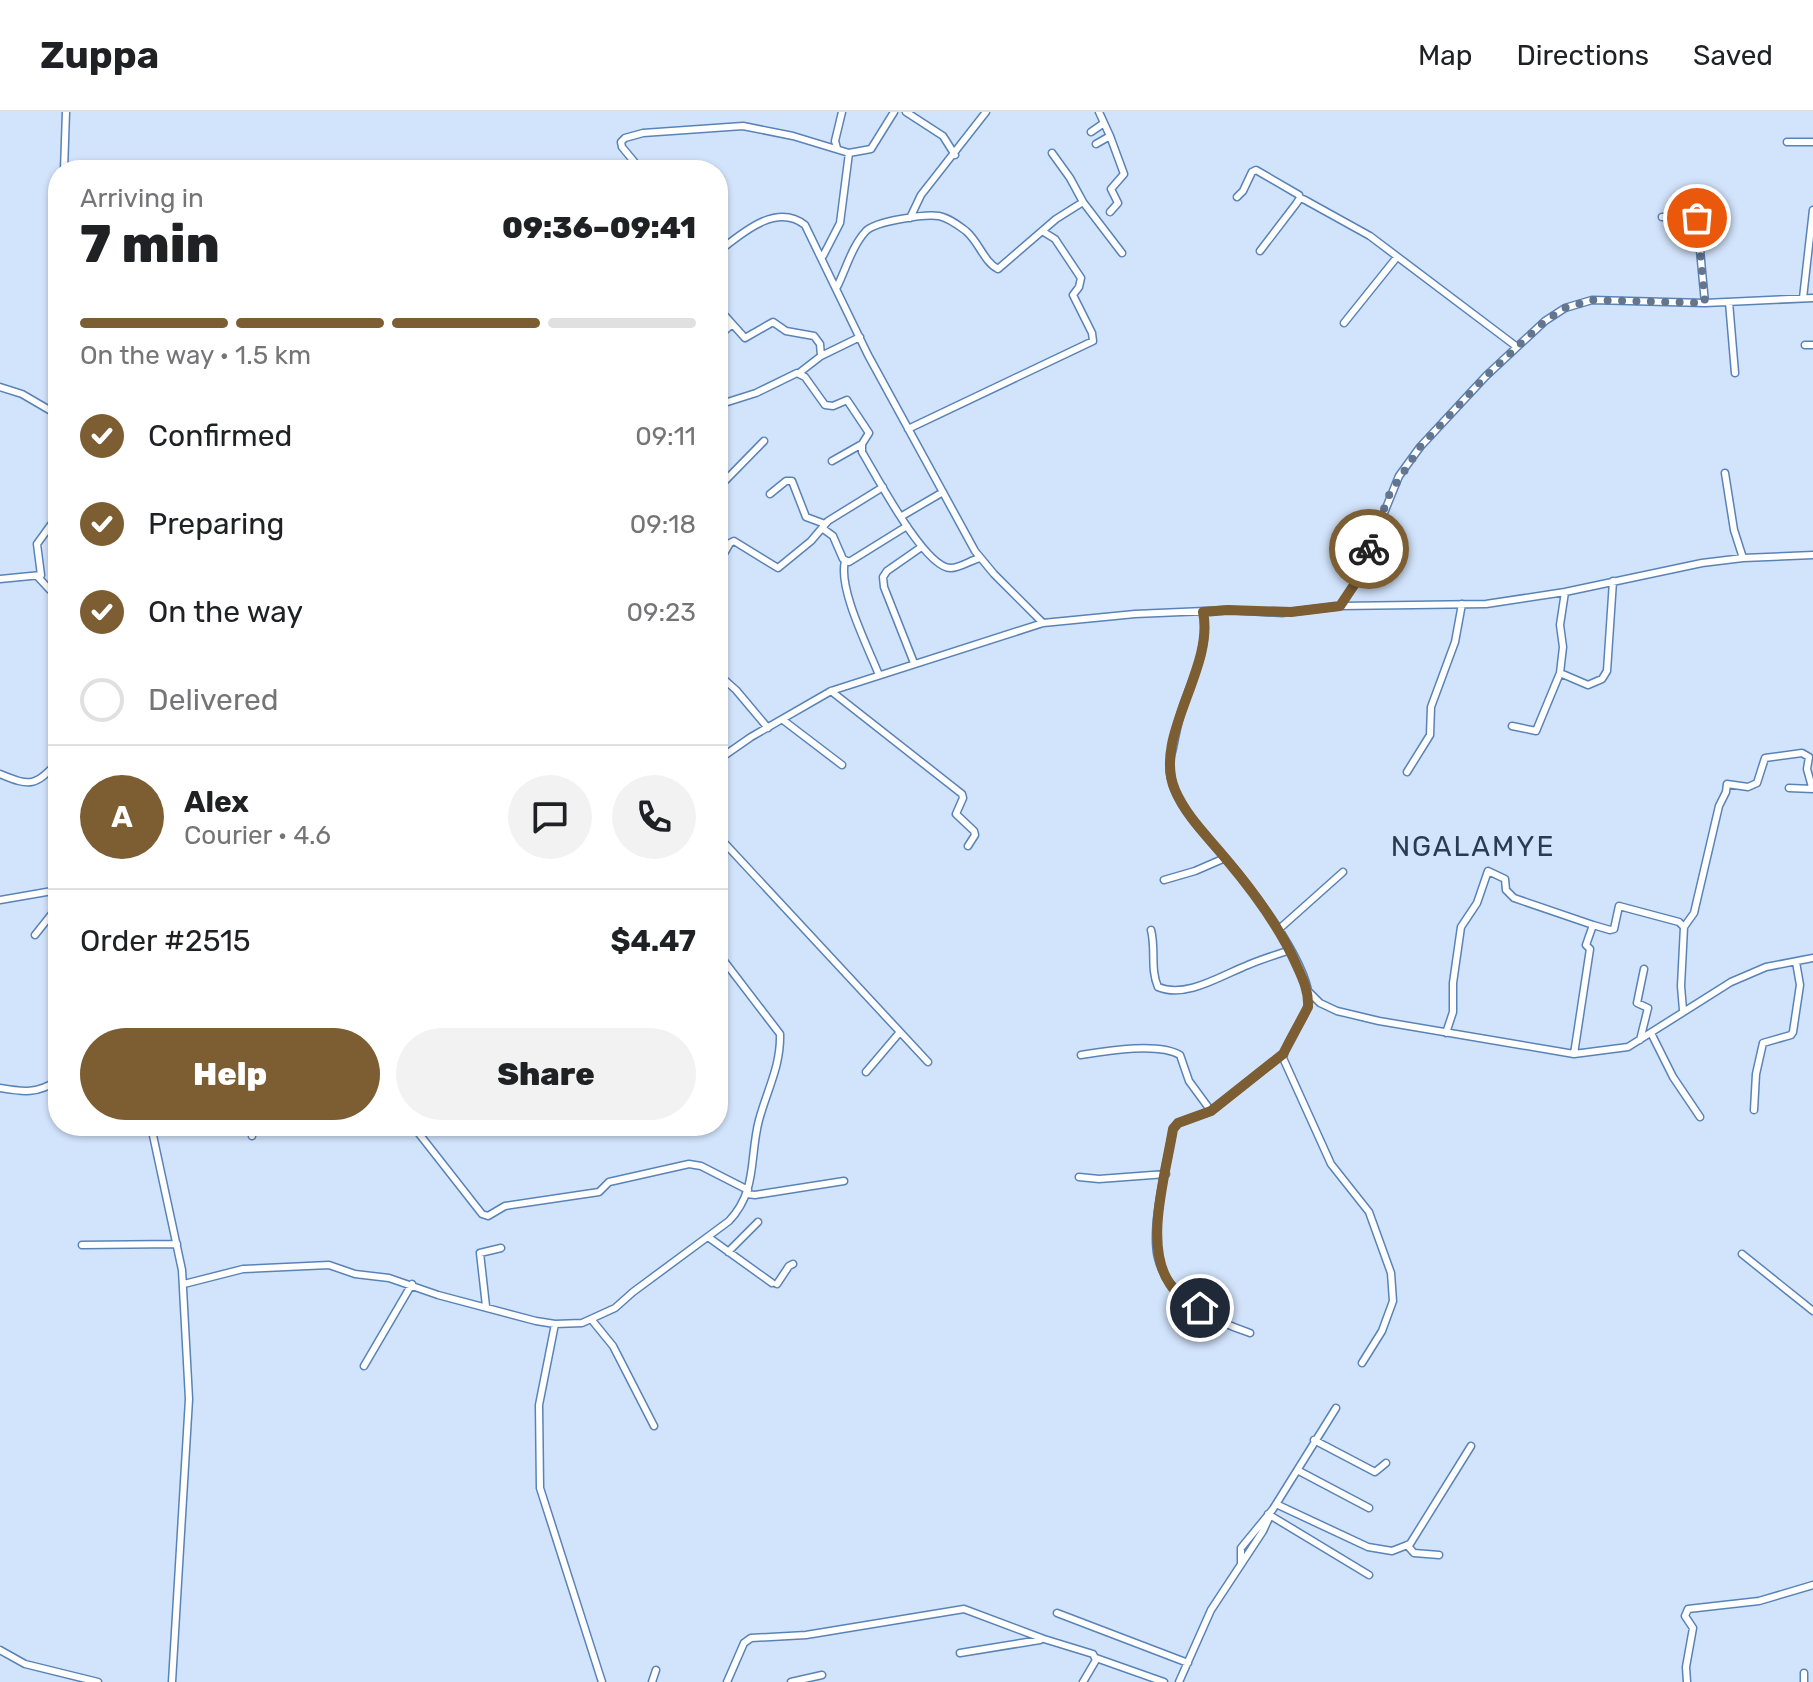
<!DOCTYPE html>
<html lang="en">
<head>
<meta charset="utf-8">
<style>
  :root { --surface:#fff; --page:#f2f2f2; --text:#202124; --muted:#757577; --line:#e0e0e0; --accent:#7c5e32 }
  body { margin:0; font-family:Rubik,sans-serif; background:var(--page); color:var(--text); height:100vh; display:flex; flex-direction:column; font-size:30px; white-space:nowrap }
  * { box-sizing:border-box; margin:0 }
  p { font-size:26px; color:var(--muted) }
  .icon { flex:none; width:44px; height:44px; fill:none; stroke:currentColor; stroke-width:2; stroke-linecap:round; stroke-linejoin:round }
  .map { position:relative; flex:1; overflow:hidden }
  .sheet { position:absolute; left:48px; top:48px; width:680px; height:976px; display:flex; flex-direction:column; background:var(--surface); border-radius:32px; box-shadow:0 2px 6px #0004 }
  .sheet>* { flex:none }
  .pin { position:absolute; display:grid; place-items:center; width:68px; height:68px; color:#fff; margin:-34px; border:4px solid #fff; border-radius:50%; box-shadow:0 2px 8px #0007 }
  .courier { position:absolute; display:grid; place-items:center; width:80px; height:80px; margin:-40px; border:6px solid #7c5e32; border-radius:50%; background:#fff; color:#222; box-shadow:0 2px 10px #0007 }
  .head em { font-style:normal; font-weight:800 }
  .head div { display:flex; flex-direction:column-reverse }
  .head { display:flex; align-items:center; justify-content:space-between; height:136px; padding:0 32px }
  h1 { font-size:52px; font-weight:800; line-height:60px }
  .bar { display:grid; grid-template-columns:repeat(4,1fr); gap:12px 8px; align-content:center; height:96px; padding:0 32px }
  .bar i { height:10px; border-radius:6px; background:var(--line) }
  .bar .current { background:var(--accent) }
  .bar p { grid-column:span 4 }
  .line { display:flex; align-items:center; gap:20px; padding:0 32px; border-top:2px solid var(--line) }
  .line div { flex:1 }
  .round { display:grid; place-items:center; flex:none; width:84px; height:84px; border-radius:42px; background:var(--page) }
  ol { padding:0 32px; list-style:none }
  li { display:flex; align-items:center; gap:24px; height:88px }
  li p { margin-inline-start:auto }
  li .icon { padding:8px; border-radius:50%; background:var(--accent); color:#fff; stroke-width:4 }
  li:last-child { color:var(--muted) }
  li i { width:44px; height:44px; border:4px solid var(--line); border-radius:50% }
  .button { display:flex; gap:16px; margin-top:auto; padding:16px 32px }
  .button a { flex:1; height:92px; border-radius:48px; background:var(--accent); color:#fff; font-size:32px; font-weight:800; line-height:92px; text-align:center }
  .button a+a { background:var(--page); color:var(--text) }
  header { display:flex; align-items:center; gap:48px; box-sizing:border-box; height:112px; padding:0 40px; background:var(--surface); border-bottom:2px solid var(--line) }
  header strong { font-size:38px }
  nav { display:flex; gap:44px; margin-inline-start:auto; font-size:28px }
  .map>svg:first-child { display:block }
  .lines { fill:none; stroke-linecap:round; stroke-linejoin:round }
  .minor-casing { stroke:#5983b7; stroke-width:9 }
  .minor { stroke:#fff; stroke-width:6 }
  .done { stroke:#64768e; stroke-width:8; stroke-dasharray:0 14.4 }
  .route { stroke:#7c5e32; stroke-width:10 }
  .labels { text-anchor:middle; stroke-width:6; stroke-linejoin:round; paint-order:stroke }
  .quarter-label { font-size:28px; letter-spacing:2px; fill:#293b52; stroke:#d2e4fc }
</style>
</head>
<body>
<header>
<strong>Zuppa</strong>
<nav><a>Map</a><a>Directions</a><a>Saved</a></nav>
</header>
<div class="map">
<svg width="1813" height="1570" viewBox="0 0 1813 1570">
  <rect width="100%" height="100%" fill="#d2e4fc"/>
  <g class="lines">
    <g class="minor-casing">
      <path id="minor" d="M906,0L943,24L955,43
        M1099,0L1110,24
        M1091,20L1104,11
        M1787,30H1813
        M1096,32L1110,24L1124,62L1111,77L1118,91L1110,100
        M837,36L835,29L842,0
        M1052,41L1070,66L1083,90
        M64,58L66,0
        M641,58L622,35L621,30L625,26L643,21L743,14L793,24L849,41L871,37L894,0
        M1237,85L1243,79L1252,60L1256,58L1299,83L1300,86
        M1662,105L1693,103L1697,106L1705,191
        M910,106L921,83L986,0
        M1260,139L1296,92L1300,86L1305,88L1370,124L1517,235
        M718,140C741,122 776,90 805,113L868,243L975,439L994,462L1043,511
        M823,144L840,111L849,41
        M837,175C846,157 852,134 866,119C876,109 925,102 939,104C949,106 958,113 966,119C979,130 984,150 998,157L1056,107L1083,90L1122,141
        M718,184V196L745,226L773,210L786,219L814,224L820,232L821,244L799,261
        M1803,186L1813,98
        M1729,190L1735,261
        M58,205V268
        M1344,211L1397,145
        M718,225L731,213
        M1805,233H1813
        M821,244L860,225
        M0,275L22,282L58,303
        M58,278V299
        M718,293L756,281L797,261L805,265L825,293L833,294L847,288L869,321L862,332V340C876,363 925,457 951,456C960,456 971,448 980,446
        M908,317L1093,229L1092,221L1073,183L1079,175L1081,166L1055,127L1042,119
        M832,349L862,332
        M1725,361L1734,418L1743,446
        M718,376L764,329
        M770,382L786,369H792L806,405L825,412
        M902,404L943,380
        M822,416L833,424L843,447L849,450L907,414
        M722,445L730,431L734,429L778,456L811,429L828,409L883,375
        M845,449C838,477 868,535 879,563
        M38,465L50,478L58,479
        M0,467L41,463L37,432L58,403
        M1565,480L1560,513L1563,535L1560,561L1588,573L1602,567L1607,559L1613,469
        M1340,494L1356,470L1399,364L1420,335L1486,264L1545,209L1565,196L1592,188L1705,191L1813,186
        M1203,500C1210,531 1193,566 1183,594C1178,608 1176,622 1173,636C1170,646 1168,655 1171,666C1177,694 1202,719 1221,741C1248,772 1305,845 1309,885C1310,903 1286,926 1283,946L1331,1052L1369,1100L1391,1161L1393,1189L1382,1219L1362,1251
        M914,551L884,475L883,465L887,459L920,436
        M718,562L736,578L768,616
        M831,579L962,682L963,686L956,702L974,719L975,723L968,734
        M783,608L842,653
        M1512,614L1536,619L1560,561
        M718,648L751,625L831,579L1043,511L1135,502L1228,498L1282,501L1340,494L1486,492L1565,480L1702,451L1743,446L1813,443
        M1407,660L1430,623L1431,595L1455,530L1462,492
        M0,662C31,675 35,674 58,650
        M1789,676L1813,677
        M718,724L928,950
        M1164,768L1195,759L1225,746
        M0,788L58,778
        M1151,818C1156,837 1150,857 1158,875C1186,887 1222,863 1248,853C1262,847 1276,843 1290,838
        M1278,818L1343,760
        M35,823L58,794
        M1309,880L1320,891L1337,899L1379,909L1574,942L1628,935L1731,870L1766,855L1813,846
        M1683,898L1681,874L1684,815L1694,801L1719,694L1726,680L1727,672L1748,675L1757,671L1765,646L1802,641L1809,645L1807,657L1812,675
        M1446,921L1453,900V871L1461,815L1477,791L1488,759L1505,767L1506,778L1514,786L1593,813
        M1651,921L1673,965L1700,1005
        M1640,928L1648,896L1637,891L1644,857
        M1574,942L1590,837L1586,833L1593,813L1610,818L1614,817L1619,794L1679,810L1684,815
        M1081,943C1106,939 1158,930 1180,943L1189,969L1211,999
        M866,960L900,920
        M0,976C23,980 38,982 58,968
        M1754,998L1756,962L1763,931L1791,923L1793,920L1800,873L1796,850
        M151,1014L182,1158L189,1287L172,1570
        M212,1014V1019
        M413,1014L482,1102L488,1104L505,1094L599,1080L609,1070L689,1052L701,1054L748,1078
        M252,1024L253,1014
        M1079,1065L1099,1067L1166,1062
        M747,1082L755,1083L844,1069
        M708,1125L772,1171
        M82,1133L177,1132
        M728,1140L758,1110
        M1742,1142L1813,1199
        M184,1172L243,1157L329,1153L355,1162L389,1166L438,1183L536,1209L555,1212L582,1211L615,1196L633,1180L729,1109C758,1078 749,1046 759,1008C767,978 781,954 780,922L718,841
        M777,1172L789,1154L793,1152
        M486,1194L480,1141L501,1136
        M591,1207L613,1234L654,1314
        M555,1212L539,1293L540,1376L602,1570
        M1250,1221C1214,1209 1168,1186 1158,1146C1150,1114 1168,1050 1173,1017L1178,1011L1211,999L1283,942
        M364,1254L412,1172
        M1314,1328L1375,1360L1386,1351
        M1299,1359L1369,1396
        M1276,1392L1368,1435L1392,1439L1410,1432L1471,1334
        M1407,1433L1414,1441L1439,1443
        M1241,1451V1436L1273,1397L1336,1296
        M1057,1501L1188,1551
        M0,1538L25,1552L98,1570
        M960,1541L1040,1528
        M1096,1546L1164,1570
        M1804,1561V1570
        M652,1570L656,1558
        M727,1570L744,1531L751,1526L806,1523L964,1497L1044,1527L1093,1542L1096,1548L1083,1570
        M791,1570L822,1563
        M1179,1570L1211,1498L1263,1419L1269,1406L1268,1402L1369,1463
        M1687,1570L1686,1555L1693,1516L1685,1504L1688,1497L1759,1489L1813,1473"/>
    </g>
    <use href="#minor" class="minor"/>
  </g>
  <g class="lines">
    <path class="done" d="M1369,437L1390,381L1420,335L1486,264L1545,209L1565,196L1592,188L1705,191L1697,106"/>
    <path class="route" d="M1200,1196C1189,1189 1177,1183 1170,1172C1143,1134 1166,1061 1173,1017L1178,1011L1211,999L1283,942L1308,895C1309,880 1303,867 1297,854C1280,815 1253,779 1226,747C1208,725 1186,704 1175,678C1152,625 1215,556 1203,500L1228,498L1291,500L1340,494L1356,470L1369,437"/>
  </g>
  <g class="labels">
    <g class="quarter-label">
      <text x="1473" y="744">NGALAMYE</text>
    </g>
  </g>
</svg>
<div class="pin" style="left:1697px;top:106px;background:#ea580c"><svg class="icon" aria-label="bag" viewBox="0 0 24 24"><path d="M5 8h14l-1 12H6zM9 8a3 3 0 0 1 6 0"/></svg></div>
<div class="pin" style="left:1200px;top:1196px;background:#1f2937"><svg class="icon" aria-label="home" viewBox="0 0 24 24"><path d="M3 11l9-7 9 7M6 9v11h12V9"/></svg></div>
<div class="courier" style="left:1369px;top:437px"><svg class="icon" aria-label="bike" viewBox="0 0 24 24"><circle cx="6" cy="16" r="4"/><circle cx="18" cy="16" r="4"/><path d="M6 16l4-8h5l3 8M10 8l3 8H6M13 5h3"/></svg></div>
<section class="sheet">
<div class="head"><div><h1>7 min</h1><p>Arriving in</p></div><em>09:36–09:41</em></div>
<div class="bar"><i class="current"></i><i class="current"></i><i class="current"></i><i></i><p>On the way · 1.5 km</p></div>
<ol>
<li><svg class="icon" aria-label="check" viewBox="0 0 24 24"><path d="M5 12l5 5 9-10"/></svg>Confirmed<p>09:11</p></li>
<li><svg class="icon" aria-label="check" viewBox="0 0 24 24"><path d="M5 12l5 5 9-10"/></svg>Preparing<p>09:18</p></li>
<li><svg class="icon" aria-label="check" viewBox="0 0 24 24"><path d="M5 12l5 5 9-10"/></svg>On the way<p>09:23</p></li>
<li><i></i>Delivered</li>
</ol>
<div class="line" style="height:144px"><b class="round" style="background:var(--accent);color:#fff">A</b><div><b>Alex</b><p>Courier · 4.6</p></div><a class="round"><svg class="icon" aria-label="chat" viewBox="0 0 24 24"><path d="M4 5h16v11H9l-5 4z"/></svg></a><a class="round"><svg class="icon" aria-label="phone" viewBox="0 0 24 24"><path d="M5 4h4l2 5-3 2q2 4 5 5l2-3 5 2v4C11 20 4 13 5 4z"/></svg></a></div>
<div class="line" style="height:104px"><div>Order #2515</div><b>$4.47</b></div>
<div class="button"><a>Help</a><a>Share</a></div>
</section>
</div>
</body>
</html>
